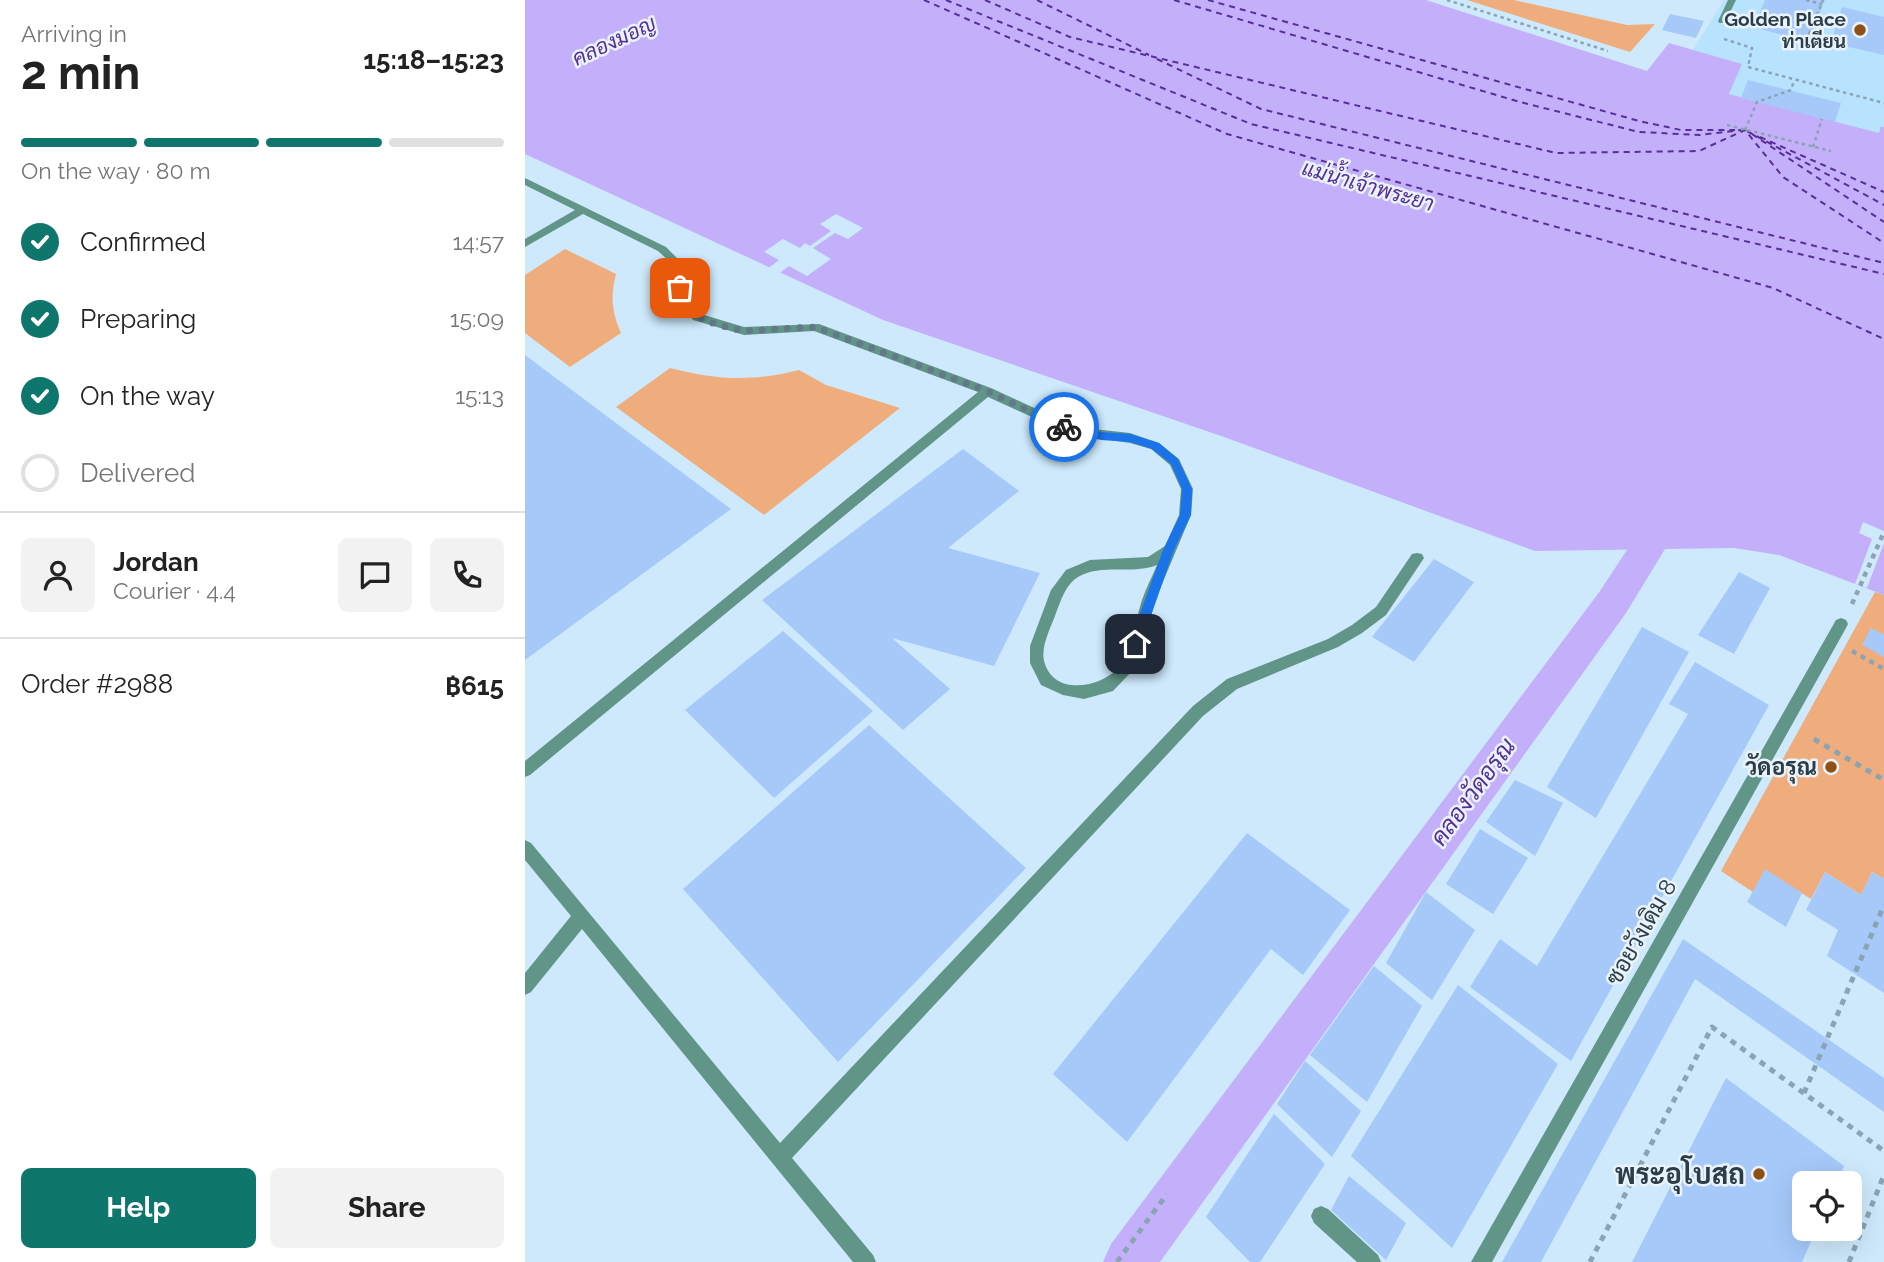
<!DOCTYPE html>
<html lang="en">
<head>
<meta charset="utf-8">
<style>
  :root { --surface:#fff; --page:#f2f2f2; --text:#222; --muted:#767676; --line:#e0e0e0; --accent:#0f766e }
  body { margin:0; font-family:Raleway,Sarabun,sans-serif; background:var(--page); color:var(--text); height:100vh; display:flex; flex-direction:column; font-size:26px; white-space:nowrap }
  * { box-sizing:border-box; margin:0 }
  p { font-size:23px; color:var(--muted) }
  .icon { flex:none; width:38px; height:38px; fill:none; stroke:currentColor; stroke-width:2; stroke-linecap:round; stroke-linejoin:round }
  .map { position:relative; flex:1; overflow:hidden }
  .side { display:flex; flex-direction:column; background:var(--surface); width:525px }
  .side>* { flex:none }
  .buttons { position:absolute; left:1267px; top:1171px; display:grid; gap:14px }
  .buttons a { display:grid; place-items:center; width:70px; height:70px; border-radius:10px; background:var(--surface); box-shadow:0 7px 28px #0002; font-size:35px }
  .pin { position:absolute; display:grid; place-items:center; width:60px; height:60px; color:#fff; margin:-30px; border-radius:14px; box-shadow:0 4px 10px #0006 }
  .courier { position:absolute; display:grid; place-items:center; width:70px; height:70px; margin:-35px; border:5px solid #1a73e8; border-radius:50%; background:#fff; color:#222; box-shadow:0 2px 9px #0007 }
  .summary em { font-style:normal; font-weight:700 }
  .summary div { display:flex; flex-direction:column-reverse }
  .summary { display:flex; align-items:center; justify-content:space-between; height:119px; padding:0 21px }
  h1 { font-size:46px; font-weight:700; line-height:52px }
  .bar { display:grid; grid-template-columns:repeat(4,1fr); gap:10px 7px; align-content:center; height:84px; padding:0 21px }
  .bar i { height:9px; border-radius:5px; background:var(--line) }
  .bar .selected { background:var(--accent) }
  .bar p { grid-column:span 4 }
  .line { display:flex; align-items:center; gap:18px; padding:0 21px; border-top:2px solid var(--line) }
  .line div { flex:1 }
  .round { display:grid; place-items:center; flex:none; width:74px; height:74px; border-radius:10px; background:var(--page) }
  ol { padding:0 21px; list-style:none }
  li { display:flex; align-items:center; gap:21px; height:77px }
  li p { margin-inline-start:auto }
  li .icon { padding:7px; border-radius:50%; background:var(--accent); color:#fff; stroke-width:4 }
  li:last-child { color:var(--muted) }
  li i { width:38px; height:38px; border:4px solid var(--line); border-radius:50% }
  .action { display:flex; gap:14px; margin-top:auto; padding:14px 21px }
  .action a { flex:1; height:80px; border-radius:10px; background:var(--accent); color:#fff; font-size:28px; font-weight:700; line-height:80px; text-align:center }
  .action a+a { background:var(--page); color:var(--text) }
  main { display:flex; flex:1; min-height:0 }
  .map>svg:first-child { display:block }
  .built { fill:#b7e3ff }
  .green { fill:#efad7e }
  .water { fill:#c4b0fa }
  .pier { fill:#cde9fb }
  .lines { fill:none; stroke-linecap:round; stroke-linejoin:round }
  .canal { fill:#c4b0fa; fill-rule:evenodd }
  .ferry { stroke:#572f97; stroke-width:2; stroke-dasharray:6 5; stroke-linecap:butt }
  .building { fill:#a6c9fa }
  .path-far2 { stroke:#8ba4b3; stroke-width:2.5; stroke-dasharray:3.5 3.5; stroke-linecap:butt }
  .path-far1 { stroke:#8ba4b3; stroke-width:4.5; stroke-dasharray:5 5; stroke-linecap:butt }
  .path { stroke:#8ba4b3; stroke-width:5; stroke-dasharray:6 6; stroke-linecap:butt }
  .lane { fill:#619588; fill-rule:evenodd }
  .street { fill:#619588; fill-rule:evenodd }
  .route { fill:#1a73e8 }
  .done { stroke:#637987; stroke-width:7; stroke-dasharray:0 12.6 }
  .poi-dot { fill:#8f5018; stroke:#eaf3f9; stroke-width:2.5 }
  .labels { text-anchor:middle; stroke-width:5; stroke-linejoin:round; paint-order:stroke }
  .far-poi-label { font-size:19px; font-weight:bold; fill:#2a3d49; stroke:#eaf3f9; text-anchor:end }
  .far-water-label { font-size:21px; font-style:italic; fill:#572f97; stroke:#eaf3f9 }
  .poi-label { font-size:23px; font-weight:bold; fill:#2a3d49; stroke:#eaf3f9; text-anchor:end }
  .street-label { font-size:23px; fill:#2a3d49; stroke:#eaf3f9 }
  .water-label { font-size:24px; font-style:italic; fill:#572f97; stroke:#eaf3f9 }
  .near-poi-label { font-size:28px; font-weight:bold; fill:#2a3d49; stroke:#eaf3f9; text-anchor:end }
</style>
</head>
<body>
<main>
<section class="side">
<div class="summary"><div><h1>2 min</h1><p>Arriving in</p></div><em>15:18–15:23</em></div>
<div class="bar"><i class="selected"></i><i class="selected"></i><i class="selected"></i><i></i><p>On the way · 80 m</p></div>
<ol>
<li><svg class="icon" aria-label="check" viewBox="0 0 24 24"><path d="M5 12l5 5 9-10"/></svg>Confirmed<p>14:57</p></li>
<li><svg class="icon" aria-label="check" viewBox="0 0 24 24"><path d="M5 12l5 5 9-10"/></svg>Preparing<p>15:09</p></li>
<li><svg class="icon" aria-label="check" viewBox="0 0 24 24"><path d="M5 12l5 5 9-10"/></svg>On the way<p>15:13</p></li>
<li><i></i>Delivered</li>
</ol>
<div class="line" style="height:126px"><a class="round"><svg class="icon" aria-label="person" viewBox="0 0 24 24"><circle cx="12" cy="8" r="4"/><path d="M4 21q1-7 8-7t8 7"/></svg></a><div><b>Jordan</b><p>Courier · 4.4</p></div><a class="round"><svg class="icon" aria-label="chat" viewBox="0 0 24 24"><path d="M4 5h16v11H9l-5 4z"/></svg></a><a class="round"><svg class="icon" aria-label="phone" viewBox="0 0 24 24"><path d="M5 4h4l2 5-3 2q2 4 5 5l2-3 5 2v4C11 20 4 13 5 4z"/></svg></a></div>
<div class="line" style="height:91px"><div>Order #2988</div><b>฿615</b></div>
<div class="action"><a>Help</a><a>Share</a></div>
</section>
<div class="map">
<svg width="1359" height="1262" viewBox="0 0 1359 1262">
  <rect width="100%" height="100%" fill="#cde9fb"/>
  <path class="built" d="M1199,0H1359V127H1356L1354,134L1204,94L1217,64L1168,50Z"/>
  <path class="green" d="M942,0H989L1102,25L1130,24L1105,52Z
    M40,249L91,274C85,297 87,312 96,333L45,367L0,333V275Z
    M145,368C191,380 227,382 274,370L301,385L375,408L239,515L91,407Z
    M1350,592L1359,595V879L1347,872L1336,895L1300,872L1286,899L1240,870L1228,892L1196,871Z"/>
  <path class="water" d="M0,0H901L1122,71L1144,43L1217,64L1204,94L1354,133L1356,126L1359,127V595L1254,555L1209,548L1010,551L699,437L358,320L0,154Z"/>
  <path class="pier" d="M311,214L338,228L323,239L310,233L288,248L306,259L282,276L264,266L252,275L241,270L254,260L239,252L258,239L275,248L280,243L285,246L306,231L295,224Z
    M1338,522L1359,531V543L1342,588L1330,584L1347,539L1334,533Z"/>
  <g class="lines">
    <path class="canal" d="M1148,495L1160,498L1165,508L1101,613L635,1262H578L586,1244L1075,591L1136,498Z"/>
    <path class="ferry" d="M399,0L702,134L1248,288L1359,339
      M421,0L726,124L1359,274
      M460,0L545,37L1031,153L1174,151L1220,130L1258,177L1359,243
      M512,0L624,55
      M649,0L995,102L1114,132L1175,135L1216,130
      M683,0L1114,121L1156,130H1210
      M632,59L736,109L1359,263
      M1222,131L1359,205
      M1227,134L1359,222
      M1235,137L1359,192"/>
  </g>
  <path class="building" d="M1240,0H1300L1284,42L1228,27Z
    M1317,7L1359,17V55L1306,43Z
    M1145,14L1179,21L1171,38L1137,30Z
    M1223,80L1316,103L1310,122L1216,98Z
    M0,355L206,509L0,660Z
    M438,449L494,491L423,548L515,573L469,666L367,638L425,689L378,730L237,600Z
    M909,559L949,582L889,662L847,637Z
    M1214,572L1245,588L1209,654L1173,635Z
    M1117,627L1164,652L1071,818L1022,787Z
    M1346,628L1359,635V657L1337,645Z
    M258,631L348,711L249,798L160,710Z
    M1170,662L1244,705L1046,1061L945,987L975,939L1012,966L1163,714L1144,704Z
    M344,725L501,868L313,1062L158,889Z
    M990,780L1038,803L1010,856L961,822Z
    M955,829L1003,858L968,914L921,884Z
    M722,833L825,910L778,975L746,949L602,1142L528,1074Z
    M1240,869L1277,893L1261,927L1222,902Z
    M1300,872L1336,895L1347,872L1359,879V993L1302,956L1313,930L1281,910Z
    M901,892L950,930L907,1000L861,963Z
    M1158,939L1359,1078V1112L1170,979L1016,1262H977Z
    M849,966L897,1006L842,1102L785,1055Z
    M933,985L1033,1064L927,1248L826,1156Z
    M780,1061L836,1111L807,1157L752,1104Z
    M1201,1078L1319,1166L1312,1183H1279V1228H1292L1277,1262H1107Z
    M749,1114L800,1164L735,1262H725L681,1217Z
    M824,1176L881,1223L861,1260L806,1210Z"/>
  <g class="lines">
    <path class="path-far2" d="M922,0L1083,51
      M1281,0L1297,4
      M1199,39L1227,48L1223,67L1359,103
      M1281,41L1298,0
      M1202,125L1306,151
      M1220,130L1232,102L1266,90L1269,81
      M1288,147L1297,119"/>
    <path class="path-far1" d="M1327,604L1359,532
      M1327,651L1359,669"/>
    <path class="path" d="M1289,739L1359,780
      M1279,1093L1359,905
      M592,1262L642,1194
      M1065,1262L1187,1027L1359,1151
      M1324,1262L1359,1175"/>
    <path class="lane" d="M0,178L141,247L154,260L166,301L176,314L219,327L294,324L466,388L550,427L605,433L634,443L654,459L668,489L666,515L632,596L610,668L588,691L559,699L538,695L516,685L505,663V646L526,590L541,570L565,560L623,557L640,546L654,515L656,489L645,465L626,449L605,443L544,434L463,397L5,775L0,777V761L453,392L289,331L219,335L168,320L155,302L144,261L133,251L58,214L0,247V239L50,210L0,185ZM632,565C627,577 621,588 617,600C612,615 604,655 595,666C578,687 531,697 520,664C514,648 526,628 531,613C536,600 541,584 553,577C576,563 607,575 632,565Z
      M892,553L897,554L899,558L861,615L837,633L813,647L712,689L678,716L267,1158L348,1255L351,1262H328L57,929L6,992L0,995V973L46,916L0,860V840L6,843L255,1143L668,706L702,679L803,639L827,625L851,607L887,554Z
      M796,1206L803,1209L853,1255L856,1262H832L789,1223L786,1216L789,1209Z"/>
    <path class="street" d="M1203,0H1211L1200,23H1194L1193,21Z
      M1316,618L1321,620L1323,624L1321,628L967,1262H946L1311,620Z"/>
  </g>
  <path class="route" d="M539,423L576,432L605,434L634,443L653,459L667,489L666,515L649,550L616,644L610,649L604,644L638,550L655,515L657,489L646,464L627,449L605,442L576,440L536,430L534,427Z"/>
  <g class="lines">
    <path class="done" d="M155,288L161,302L173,317L193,325L219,331L290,327L462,391L539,427"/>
  </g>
  <g class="poi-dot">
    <circle cx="1335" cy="30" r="7"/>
    <circle cx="1306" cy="767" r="7"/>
    <circle cx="1234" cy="1174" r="7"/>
  </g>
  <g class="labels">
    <g class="far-poi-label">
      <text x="1321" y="26">Golden Place<tspan x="1321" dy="22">ท่าเตียน</tspan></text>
    </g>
    <g class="far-water-label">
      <text transform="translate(89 41) rotate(-25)" y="7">คลองมอญ</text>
      <text transform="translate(843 186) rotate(16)" y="7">แม่น้ำเจ้าพระยา</text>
    </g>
    <g class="poi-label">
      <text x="1292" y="775">วัดอรุณ</text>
    </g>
    <g class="street-label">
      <text transform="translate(1116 932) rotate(-60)" y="8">ซอยวังเดิม 8</text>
    </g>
    <g class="water-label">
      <text transform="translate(948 792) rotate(-54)" y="8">คลองวัดอรุณ</text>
    </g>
    <g class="near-poi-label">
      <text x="1220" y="1184">พระอุโบสถ</text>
    </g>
  </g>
</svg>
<div class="buttons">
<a><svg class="icon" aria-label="locate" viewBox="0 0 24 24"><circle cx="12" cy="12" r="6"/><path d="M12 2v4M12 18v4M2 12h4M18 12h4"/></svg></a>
</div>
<div class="pin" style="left:155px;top:288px;background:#ea580c"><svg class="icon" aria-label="bag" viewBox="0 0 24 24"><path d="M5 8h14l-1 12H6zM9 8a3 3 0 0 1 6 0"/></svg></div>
<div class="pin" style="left:610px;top:644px;background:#1f2937"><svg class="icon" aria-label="home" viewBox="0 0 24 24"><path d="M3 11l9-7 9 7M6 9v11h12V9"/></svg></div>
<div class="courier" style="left:539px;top:427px"><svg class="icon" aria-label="bike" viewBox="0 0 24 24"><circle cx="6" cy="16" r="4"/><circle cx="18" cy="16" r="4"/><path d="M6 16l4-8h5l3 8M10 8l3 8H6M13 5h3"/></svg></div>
</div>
</main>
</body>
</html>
